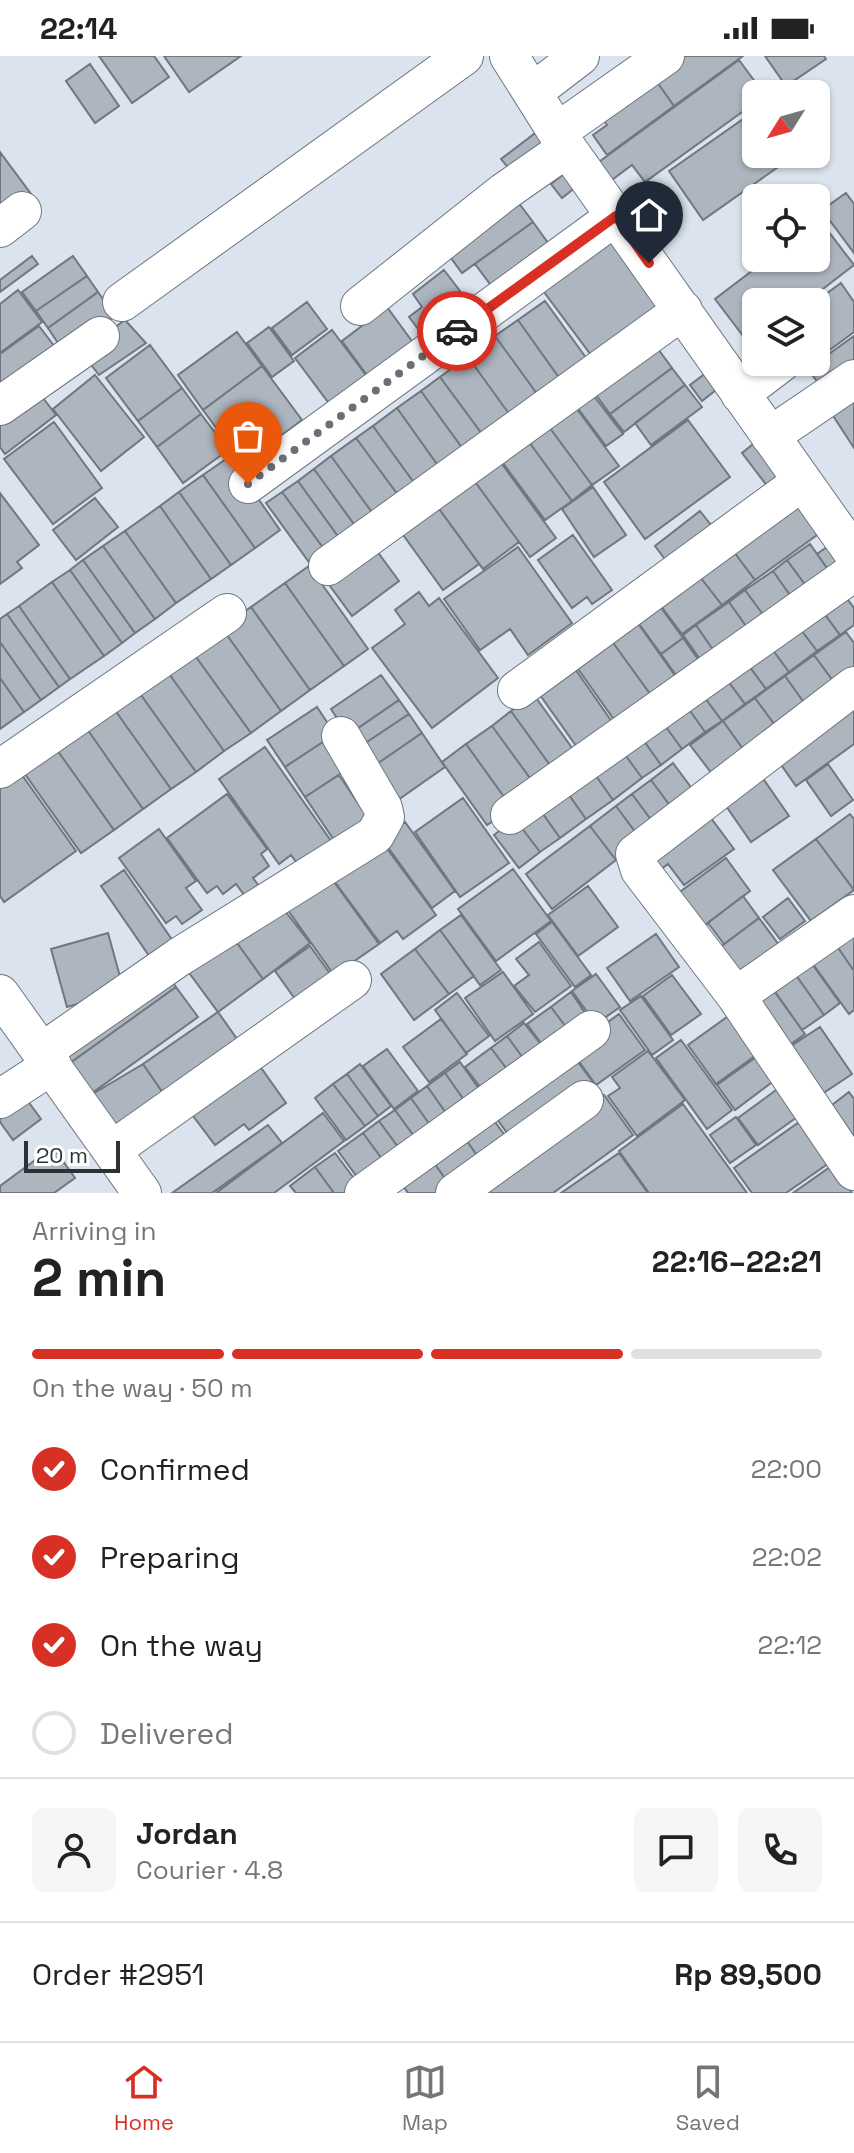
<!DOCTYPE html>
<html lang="en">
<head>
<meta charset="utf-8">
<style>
  :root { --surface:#fff; --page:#f6f6f6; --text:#222; --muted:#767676; --line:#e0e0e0; --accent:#d93025 }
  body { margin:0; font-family:"Space Grotesk",sans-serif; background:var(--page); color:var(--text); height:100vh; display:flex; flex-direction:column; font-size:30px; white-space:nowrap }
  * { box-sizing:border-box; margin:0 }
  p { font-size:26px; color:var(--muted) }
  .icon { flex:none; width:44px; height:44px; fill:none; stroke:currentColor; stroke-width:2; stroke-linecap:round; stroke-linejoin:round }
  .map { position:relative; height:1137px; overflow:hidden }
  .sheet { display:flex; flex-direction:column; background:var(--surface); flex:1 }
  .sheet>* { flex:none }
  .needle { width:52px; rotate:233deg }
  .fabs { position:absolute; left:742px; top:24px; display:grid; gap:16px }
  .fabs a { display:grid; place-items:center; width:88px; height:88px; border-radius:12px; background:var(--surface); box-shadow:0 2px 6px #0004; font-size:40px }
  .scale { position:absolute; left:24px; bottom:20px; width:96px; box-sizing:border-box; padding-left:8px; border:4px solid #2d3134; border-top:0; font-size:22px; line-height:28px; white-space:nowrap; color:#2d3134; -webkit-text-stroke:6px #fff; paint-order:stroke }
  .pin { position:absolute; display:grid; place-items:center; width:68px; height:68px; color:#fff; margin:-82px -34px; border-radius:50% 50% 50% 0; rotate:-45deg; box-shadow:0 0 8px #0007 }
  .pin .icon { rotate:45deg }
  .courier { position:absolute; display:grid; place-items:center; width:80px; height:80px; margin:-40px; border:6px solid #d93025; border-radius:50%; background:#fff; color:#222; box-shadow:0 2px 10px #0007 }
  .head em { font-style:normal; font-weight:600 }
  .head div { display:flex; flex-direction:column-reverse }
  .head { display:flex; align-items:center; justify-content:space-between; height:136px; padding:0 32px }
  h1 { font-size:52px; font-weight:600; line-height:60px }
  .bar { display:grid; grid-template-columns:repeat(4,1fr); gap:12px 8px; align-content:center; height:96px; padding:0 32px }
  .bar i { height:10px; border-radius:6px; background:var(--line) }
  .bar .on { background:var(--accent) }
  .bar p { grid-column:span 4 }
  .line { display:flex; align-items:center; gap:20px; padding:0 32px; border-top:2px solid var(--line) }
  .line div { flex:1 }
  .round { display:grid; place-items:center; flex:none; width:84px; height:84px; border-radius:12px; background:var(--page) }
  ol { padding:0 32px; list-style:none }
  li { display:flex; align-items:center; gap:24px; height:88px }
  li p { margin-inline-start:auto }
  li .icon { padding:8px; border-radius:50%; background:var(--accent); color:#fff; stroke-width:4 }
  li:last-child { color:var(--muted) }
  li i { width:44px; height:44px; border:4px solid var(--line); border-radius:50% }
  .status { display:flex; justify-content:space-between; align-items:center; height:56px; padding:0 40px; background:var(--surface); direction:ltr }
  .status svg { height:22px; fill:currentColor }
  .dock { display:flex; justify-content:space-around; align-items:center; height:112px; border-top:2px solid var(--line); background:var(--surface); font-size:22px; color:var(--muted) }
  .dock a { display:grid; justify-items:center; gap:4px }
  .dock .on { color:var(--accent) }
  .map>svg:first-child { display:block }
  .building { fill:#adb5bf; stroke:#6f7780; stroke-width:2 }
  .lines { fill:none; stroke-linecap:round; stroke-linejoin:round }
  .minor-casing { stroke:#6e767f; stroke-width:40 }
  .minor { stroke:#fff; stroke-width:38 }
  .done { stroke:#6a7075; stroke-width:8; stroke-dasharray:0 14.4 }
  .route { stroke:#d93025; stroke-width:10 }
</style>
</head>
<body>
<div class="status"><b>22:14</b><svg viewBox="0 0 49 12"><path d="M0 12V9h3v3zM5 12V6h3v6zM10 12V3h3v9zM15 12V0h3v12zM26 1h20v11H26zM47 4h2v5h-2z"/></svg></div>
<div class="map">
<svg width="854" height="1137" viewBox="0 0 854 1137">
  <rect width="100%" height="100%" fill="#dbe4ee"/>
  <path class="building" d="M99,0H154L169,21L132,47Z
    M164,0H241L189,36Z
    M672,0H743L674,50L650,16Z
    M765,0H824L826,3L786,30Z
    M739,4L764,38H756V46L645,126L632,109L605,129L592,111Z
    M90,8L119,50L95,67L66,25Z
    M650,16L674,50L607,99L593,79L607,69L597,55Z
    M756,54V98H773L781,109L703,164L669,115Z
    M538,75L556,97L519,125L501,103Z
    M0,96L34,142L0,160Z
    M570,113L581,127L562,142L551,128Z
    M846,137L854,148V197L822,154Z
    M512,138L533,166L462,217L442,190Z
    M819,163L854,209L806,246H756V284L750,289L715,243L769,202H816V166Z
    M533,166L556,198L499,240L475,208Z
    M609,181L665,256L597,307L541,232Z
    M32,200L38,208L0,236V224Z
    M73,200L87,220L36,255L22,236Z
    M444,214L473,252L428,286L409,261L422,251L413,238Z
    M87,220L98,236L48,272L36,255Z
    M841,227L854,246V276L816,304L815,246Z
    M18,234L42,266L0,297V248Z
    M98,236L115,260L64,296L48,272Z
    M545,245L592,310L565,330L518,264Z
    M307,246L327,273L292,299L272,272Z
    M387,251L417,292L372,326L342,285Z
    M125,264L146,287L99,319L81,296Z
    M518,264L565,330L543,346L495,280Z
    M39,270L58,295L0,337V298Z
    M269,271L294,305L272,321L247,287Z
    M332,274L371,326L334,354L295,302Z
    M237,276L262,310L203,354L178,319Z
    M495,280L543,346L515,366L468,301Z
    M854,280V318L826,338L808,313Z
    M653,286L672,312L610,358L591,332Z
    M150,289L182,332L138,365L106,322Z
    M468,301L515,366L488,386L440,321Z
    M262,310L302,364L243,408L203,354Z
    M714,311L726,326L702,345L690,329Z
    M672,312L685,329L624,376L610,358Z
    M95,319L144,381L101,415L53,353Z
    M440,321L488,386L468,400L421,335Z
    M685,329L702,351L651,389L635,367Z
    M34,330L56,359L5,398L0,391V356Z
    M182,332L201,358L157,391L138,365Z
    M421,335L468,400L444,418L397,352Z
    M590,335L623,378L606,390L574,347Z
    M854,339V392L830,355Z
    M571,345L619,410L592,429L544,364Z
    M397,352L444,418L420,435L373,370Z
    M201,358L228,394L183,427L157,391Z
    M544,364L592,429L572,445L524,379Z
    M688,364L730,421L645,483L604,426Z
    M54,366L102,432L53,468L4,403Z
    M373,370L420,435L404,447L356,382Z
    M524,379L572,445L545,464L497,399Z
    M762,381L792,420L771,435L742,397Z
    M356,382L404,447L379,466L331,400Z
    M331,400L379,466L361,478L314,413Z
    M229,401L280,474L255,492L203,419Z
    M499,404L556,482L530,501L473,423Z
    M314,413L361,478L345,490L298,425Z
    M203,419L255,492L231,509L179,436Z
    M473,423L519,486L483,513L437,450Z
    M298,425L345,490L330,501L282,436Z
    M593,431L626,479L594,501L562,453Z
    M179,436L231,509L211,523L160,450Z
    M282,436L330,501L314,513L266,447Z
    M0,437L39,489L17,506L22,512L0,528Z
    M804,438L828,471L755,524L731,492Z
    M95,442L118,471L76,504L53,474Z
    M160,450L211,523L176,547L125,475Z
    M437,450L479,508L443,534L401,476Z
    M700,455L718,478L673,514L655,490Z
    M125,475L176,547L155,563L103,490Z
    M573,479L612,534L592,548L587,541L572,552L538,504Z
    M837,484L853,508L834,522L817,498Z
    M810,488L834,522L812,538L787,504Z
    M103,490L155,563L135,577L83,504Z
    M374,491L399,525L352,560L327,526Z
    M518,491L572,567L528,599L510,573L480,594L444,543Z
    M731,492L755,524L722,549L697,517Z
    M83,504L135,577L122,587L70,514Z
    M787,504L812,538L797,549L773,515Z
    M309,510L368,593L344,610L285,527Z
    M70,514L122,587L104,600L52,526Z
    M773,515L797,549L770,568L745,534Z
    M697,517L722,549L682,578L658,546Z
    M52,526L104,600L70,623L19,550Z
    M285,527L344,610L310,634L251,551Z
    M837,529L854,552V569L840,579L815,545Z
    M745,534L770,568L753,580L729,546Z
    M419,536L429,550L439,542L498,622L432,672L372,592L405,568L395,554Z
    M815,545L840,579L817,595L792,562Z
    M729,546L753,580L720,604L696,569Z
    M659,549L683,582L661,598L637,565Z
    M19,550L70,623L59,631L7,558Z
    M251,551L310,634L281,655L222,572Z
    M7,558L59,631L41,644L0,586V563Z
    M632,559L681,628L656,646L606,577Z
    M792,562L817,595L789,616L764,582Z
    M696,569L720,604L707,613L683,579Z
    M222,572L281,655L251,677L191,594Z
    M846,576L854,587V622L839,633L814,599Z
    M606,577L656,646L620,672L571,603Z
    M683,582L702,609L680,625L661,598Z
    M764,582L789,616L766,633L741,599Z
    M0,586L41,644L24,656L0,622Z
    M191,594L251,677L224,695L165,612Z
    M741,599L766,633L745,648L720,614Z
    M814,599L839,633L810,655L785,620Z
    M571,607L619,676L584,701L535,632Z
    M165,612L224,695L196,716L136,632Z
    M720,614L745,648L722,665L697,631Z
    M381,619L399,644L348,679L331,653Z
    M785,620L810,655L780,676L755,642Z
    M0,622L24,656L0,673Z
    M697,631L722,665L705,676L681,642Z
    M136,632L196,716L171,733L112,650Z
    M854,636V688L796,730L772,696Z
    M534,639L580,703L557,719L511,655Z
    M681,642L705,676L682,693L658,660Z
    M755,642L780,676L748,700L723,665Z
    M399,644L409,658L358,692L348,679Z
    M112,650L171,733L143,753L85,670Z
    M317,651L335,678L285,711L267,684Z
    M511,655L557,719L538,733L492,670Z
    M409,658L422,677L371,712L358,692Z
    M658,660L682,693L661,709L637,675Z
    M723,665L748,700L716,723L690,689Z
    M85,670L143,753L114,774L55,691Z
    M492,670L538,733L512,752L466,688Z
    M637,675L661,709L642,722L618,689Z
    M422,677L445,711L395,746L371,712Z
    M335,678L355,708L305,741L285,711Z
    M466,688L512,752L487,769L442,706Z
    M618,689L642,722L613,744L589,710Z
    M55,691L114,774L81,797L22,714Z
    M265,691L336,792L303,816L291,799L279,808L219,723Z
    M673,707L699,742L677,759L651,724Z
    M828,708L853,744L831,760L806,724Z
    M589,710L613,744L586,763L562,729Z
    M755,711L789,760L751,786L717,737Z
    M17,712L76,795L4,846L0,840V724Z
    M339,719L368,762L342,796L305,741Z
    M651,724L677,759L658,773L632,738Z
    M562,729L586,763L560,782L536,748Z
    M227,738L267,793L261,798L269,810L253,822L259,830L245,840L236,828L223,838L217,830L207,837L167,782Z
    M632,738L658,773L642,785L616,750Z
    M463,742L509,807L460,841L415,776Z
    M536,748L560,782L540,796L515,763Z
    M616,750L642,785L616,804L590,770Z
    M702,750L734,793L684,829L668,808L655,818L639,795Z
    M850,758L854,763V834L816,783Z
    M515,763L540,796L519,812L494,779Z
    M405,766L455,835L432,852L382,783Z
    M590,770L616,804L552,853L526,818Z
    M159,773L196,825L186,832L202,854L182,868L176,860L166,867L119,802Z
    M816,783L854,834L811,865L773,814Z
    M385,790L436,859L403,883L397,875L380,887L335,826Z
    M726,802L750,835L698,874L673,841Z
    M513,813L551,865L496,905L458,853Z
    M124,814L175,888L152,904L101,830Z
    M329,819L379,888L334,919L285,850Z
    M588,830L618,871L578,900L548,859Z
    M743,840L759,862L724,888L708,867Z
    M788,842L805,865L780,883L763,861Z
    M278,846L310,887L263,923L232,880Z
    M461,859L501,914L480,929L440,874Z
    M759,862L779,889L734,922L714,896Z
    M854,863V915L830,880Z
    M552,866L591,919L575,931L536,878Z
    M440,874L474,920L449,938L415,893Z
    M108,877L124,935L67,951L51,893Z
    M656,878L679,911L630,945L607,912Z
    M232,880L263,923L218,956L187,914Z
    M830,880L854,915V954L849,958L805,897Z
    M539,886L571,930L535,956L514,930L529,919L516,903Z
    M310,890L336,926L300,950L275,915Z
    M415,893L449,938L414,964L381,918Z
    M807,901L840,947L824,959L791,912Z
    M791,912L824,959L802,974L769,927Z
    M164,914L176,931L70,1007L58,990Z
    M503,916L533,958L495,985L465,942Z
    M596,918L620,951L596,968L572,935Z
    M672,919L701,958L671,979L643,940Z
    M769,928L805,978L781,995L745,944Z
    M176,931L198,961L92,1037L70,1007Z
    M571,936L594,970L575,983L551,951Z
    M457,937L489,980L466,997L435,954Z
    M641,940L673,984L652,999L620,954Z
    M551,951L575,983L551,1001L527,968Z
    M738,953L766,992L716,1028L688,989Z
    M218,956L242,990L167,1043L143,1008Z
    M619,958L645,994L596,1029L570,993Z
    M441,963L467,998L429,1026L403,991Z
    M524,967L550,1000L531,1013L507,980Z
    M820,971L852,1018L816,1042L785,994Z
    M507,980L531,1013L516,1025L491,992Z
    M681,984L732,1054L707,1073L656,1002Z
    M491,992L516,1025L490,1044L465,1011Z
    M387,993L418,1035L394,1053L363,1010Z
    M569,994L595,1029L515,1088L489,1052Z
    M766,994L783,1018L735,1054L717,1029Z
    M648,995L685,1044L637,1080L608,1040L620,1032L612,1021Z
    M252,999L286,1047L249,1074L244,1068L215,1089L184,1048Z
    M460,1006L484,1040L469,1051L445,1017Z
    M143,1008L167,1043L116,1074L91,1039Z
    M360,1008L391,1050L378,1060L347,1018Z
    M445,1017L469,1051L451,1064L427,1030Z
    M347,1018L378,1060L365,1070L333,1028Z
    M787,1026L807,1054L758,1089L738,1062Z
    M333,1028L365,1070L346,1084L315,1042Z
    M427,1030L451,1064L435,1076L411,1042Z
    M19,1033L41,1063L13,1084L0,1066V1047Z
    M849,1036L854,1043V1081L832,1049Z
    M604,1039L633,1079L553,1137H467Z
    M411,1042L435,1076L419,1087L395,1054Z
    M683,1048L747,1137H649L619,1095Z
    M484,1051L509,1085L481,1105L457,1071Z
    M395,1054L419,1087L404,1099L379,1065Z
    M323,1057L344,1085L274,1137H216Z
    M812,1057L842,1098L786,1137H752L734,1112Z
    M736,1061L756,1089L730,1107L710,1079Z
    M379,1065L404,1099L388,1111L363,1077Z
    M268,1069L282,1087L212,1137H172Z
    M457,1071L481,1105L449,1128L425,1094Z
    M363,1077L388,1111L363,1129L338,1095Z
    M53,1091L75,1122L54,1137H0V1130Z
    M425,1094L449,1128L436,1137H408L393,1116Z
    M335,1097L359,1129L349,1137H334L315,1111Z
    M619,1097L648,1137H561Z
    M833,1109L852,1137H793Z
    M315,1111L334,1137H296L290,1130Z"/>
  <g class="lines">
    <g class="minor-casing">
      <path id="minor" d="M509,0L567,92L854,498
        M533,36L580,0
        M557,76L665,0
        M0,172L22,155
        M122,246L464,0
        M360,250L504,136L567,92
        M740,338L782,306
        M0,350L100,280
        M770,380L854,323
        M248,428L616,160
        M328,510L683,254
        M854,630L635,798L640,814L736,940L854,1115
        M517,634L800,427
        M0,713L227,557
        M510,759L854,516
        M0,938L142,1137
        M736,940L854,858
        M42,996L179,901L375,779L385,761L383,752L341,680
        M0,1043L52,1009
        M112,1094L352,924
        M364,1137L591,974
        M455,1137L584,1044"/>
    </g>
    <use href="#minor" class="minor"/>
  </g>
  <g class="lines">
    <path class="done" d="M248,428L457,275"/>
    <path class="route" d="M457,275L616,160L649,207"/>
  </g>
</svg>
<div class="fabs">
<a><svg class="needle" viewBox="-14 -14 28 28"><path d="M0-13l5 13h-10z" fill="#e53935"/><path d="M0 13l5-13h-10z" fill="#767676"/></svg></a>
<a><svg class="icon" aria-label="locate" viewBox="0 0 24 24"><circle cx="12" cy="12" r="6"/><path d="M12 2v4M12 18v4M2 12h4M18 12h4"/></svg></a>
<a><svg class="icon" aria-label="layers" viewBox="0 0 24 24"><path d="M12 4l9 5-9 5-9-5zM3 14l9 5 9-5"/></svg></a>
</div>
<div class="scale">20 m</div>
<div class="pin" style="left:248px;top:428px;background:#ea580c"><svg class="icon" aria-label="bag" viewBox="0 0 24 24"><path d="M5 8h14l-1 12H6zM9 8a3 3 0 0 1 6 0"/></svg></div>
<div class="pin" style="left:649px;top:207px;background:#1f2937"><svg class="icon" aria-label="home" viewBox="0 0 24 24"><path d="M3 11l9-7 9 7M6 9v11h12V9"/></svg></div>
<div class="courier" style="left:457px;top:275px"><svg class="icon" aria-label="car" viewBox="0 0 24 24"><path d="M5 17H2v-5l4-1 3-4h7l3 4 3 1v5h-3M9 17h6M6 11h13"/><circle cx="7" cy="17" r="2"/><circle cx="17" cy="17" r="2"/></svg></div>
</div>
<section class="sheet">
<div class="head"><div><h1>2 min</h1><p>Arriving in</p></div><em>22:16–22:21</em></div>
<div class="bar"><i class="on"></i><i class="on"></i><i class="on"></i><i></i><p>On the way · 50 m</p></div>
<ol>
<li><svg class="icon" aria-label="check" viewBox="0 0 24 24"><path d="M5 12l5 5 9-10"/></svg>Confirmed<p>22:00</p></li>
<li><svg class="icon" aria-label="check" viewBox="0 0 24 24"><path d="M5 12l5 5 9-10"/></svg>Preparing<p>22:02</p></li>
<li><svg class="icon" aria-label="check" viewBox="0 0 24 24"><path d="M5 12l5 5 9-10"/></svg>On the way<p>22:12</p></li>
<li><i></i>Delivered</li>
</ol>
<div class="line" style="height:144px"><a class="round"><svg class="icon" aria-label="person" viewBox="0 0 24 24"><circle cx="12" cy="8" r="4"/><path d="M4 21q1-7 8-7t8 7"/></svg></a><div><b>Jordan</b><p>Courier · 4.8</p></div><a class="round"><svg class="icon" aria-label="chat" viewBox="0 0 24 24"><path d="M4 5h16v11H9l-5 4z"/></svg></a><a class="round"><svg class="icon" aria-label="phone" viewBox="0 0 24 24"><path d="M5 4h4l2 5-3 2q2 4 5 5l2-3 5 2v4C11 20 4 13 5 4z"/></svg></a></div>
<div class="line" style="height:104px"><div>Order #2951</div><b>Rp 89,500</b></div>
</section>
<nav class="dock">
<a class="on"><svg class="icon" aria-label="home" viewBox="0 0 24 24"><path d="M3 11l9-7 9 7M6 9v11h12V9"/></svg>Home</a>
<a><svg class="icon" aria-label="map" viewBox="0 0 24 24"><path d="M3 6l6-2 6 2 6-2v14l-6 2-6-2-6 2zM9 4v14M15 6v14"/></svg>Map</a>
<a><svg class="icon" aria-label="saved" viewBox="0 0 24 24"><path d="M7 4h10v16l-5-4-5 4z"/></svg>Saved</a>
</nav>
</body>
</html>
